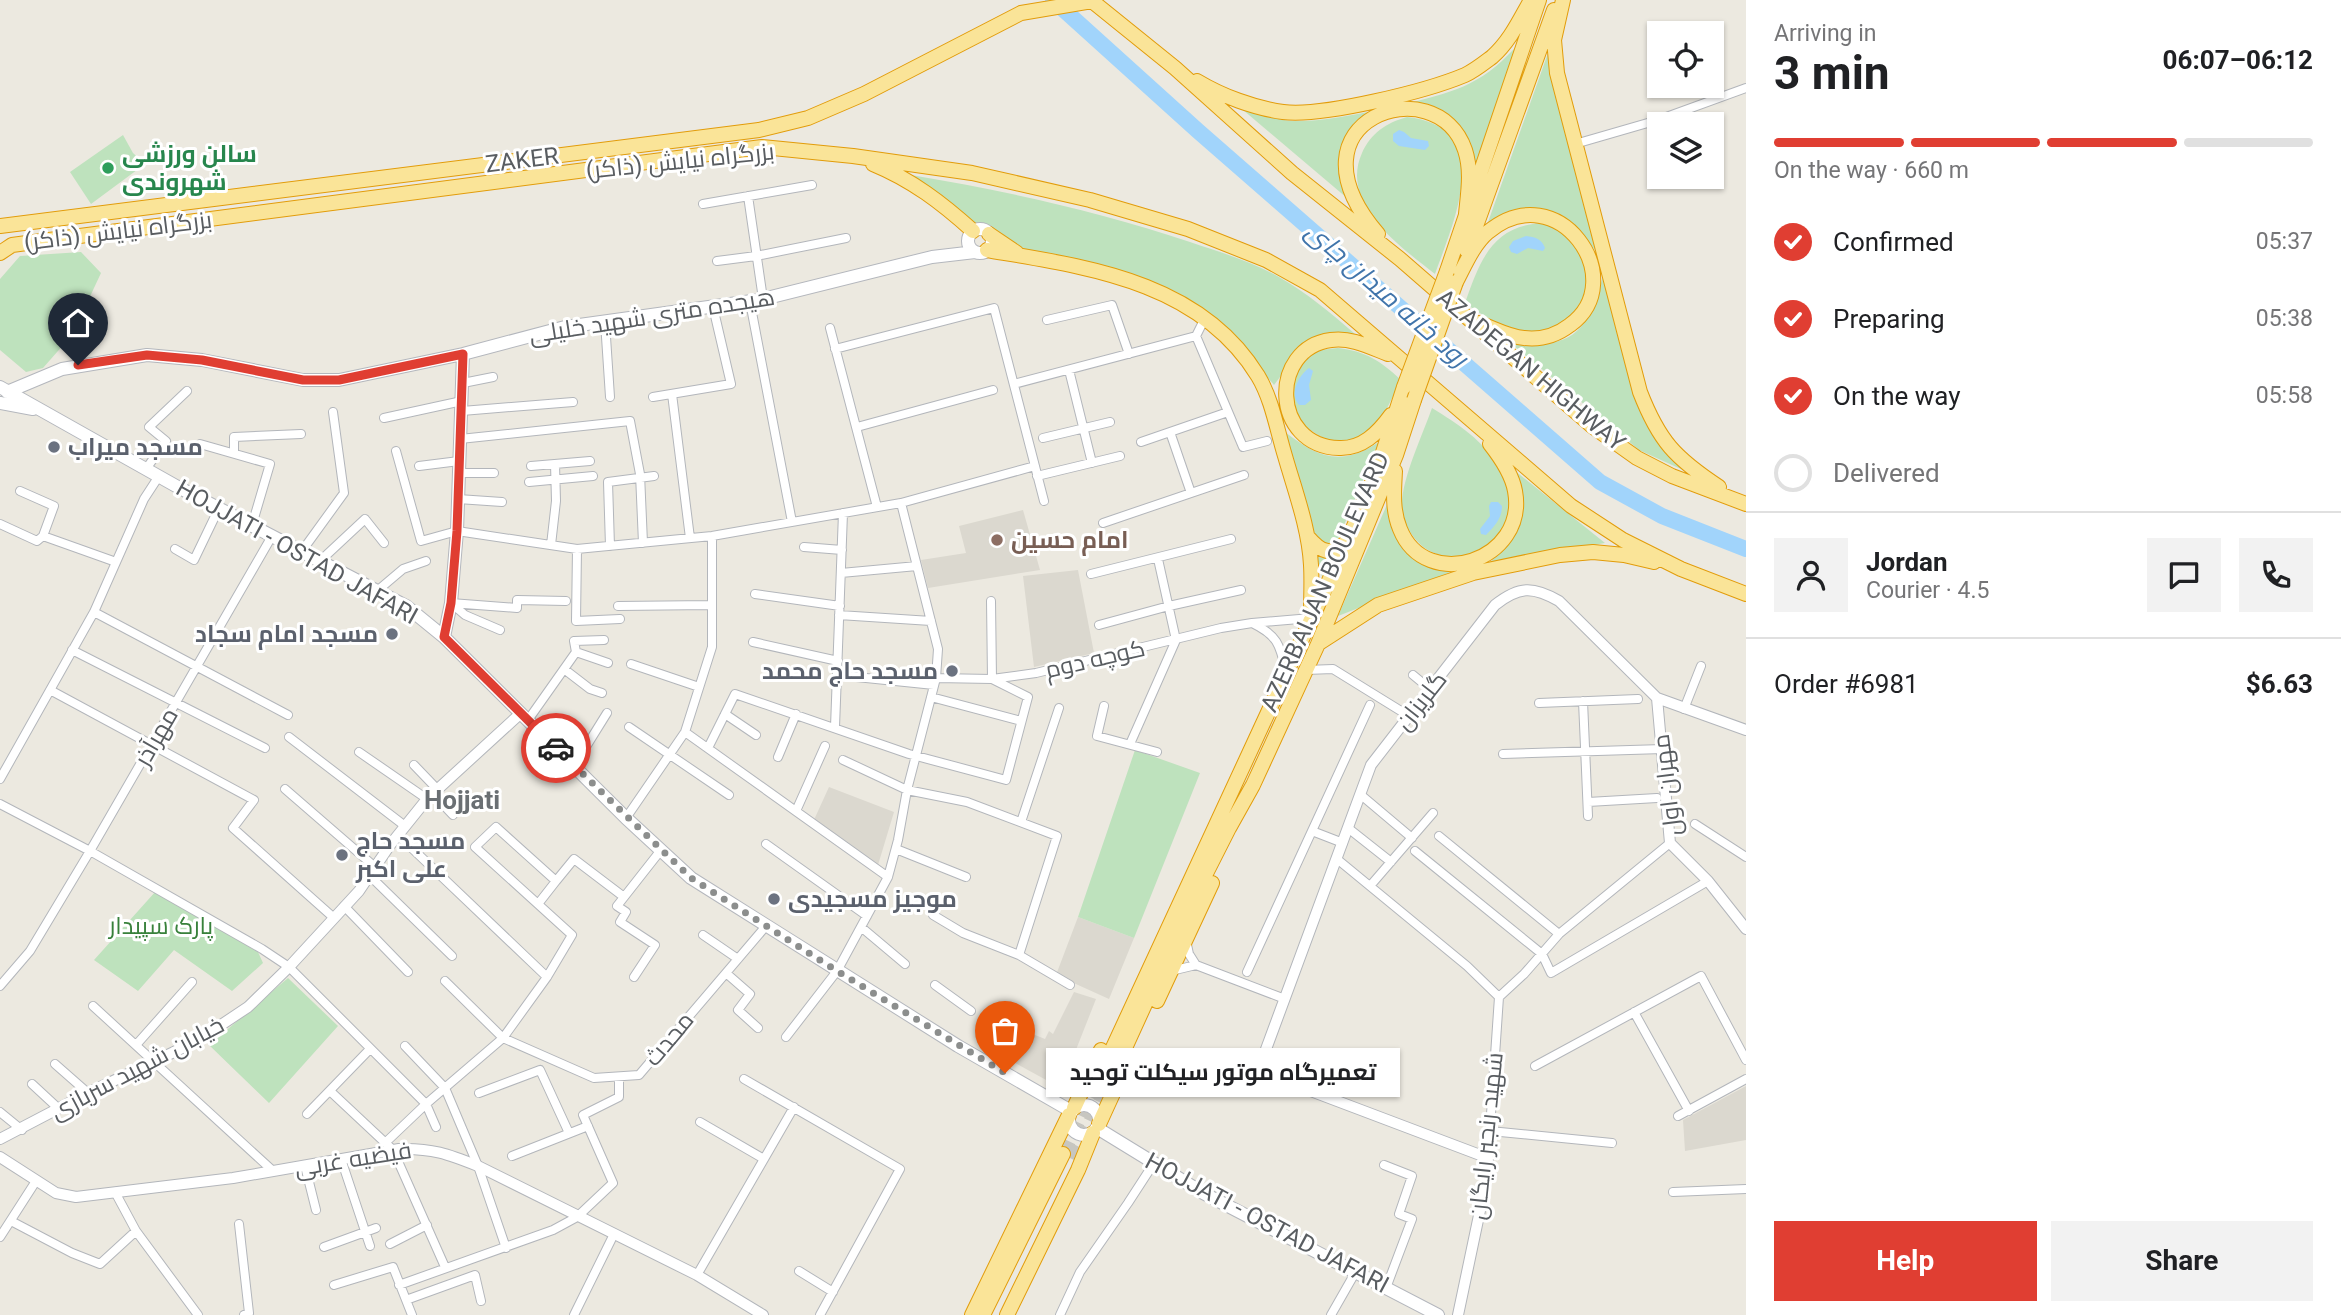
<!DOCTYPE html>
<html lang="en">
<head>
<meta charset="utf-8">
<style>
  :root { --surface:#fff; --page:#f2f2f2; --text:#202124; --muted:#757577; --line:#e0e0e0; --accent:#e03e32 }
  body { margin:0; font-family:Roboto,Cairo,sans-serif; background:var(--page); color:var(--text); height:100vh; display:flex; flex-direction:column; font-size:26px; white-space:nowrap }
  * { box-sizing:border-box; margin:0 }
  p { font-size:23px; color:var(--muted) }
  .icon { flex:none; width:38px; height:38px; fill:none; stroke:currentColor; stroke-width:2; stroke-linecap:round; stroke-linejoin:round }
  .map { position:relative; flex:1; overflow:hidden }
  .sheet { display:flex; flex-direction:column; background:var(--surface); width:595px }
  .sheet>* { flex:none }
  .fabs { position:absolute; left:1647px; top:21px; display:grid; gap:14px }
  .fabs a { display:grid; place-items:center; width:77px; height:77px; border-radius:0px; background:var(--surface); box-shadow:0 2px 5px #0004; font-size:35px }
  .pin { position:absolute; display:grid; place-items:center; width:60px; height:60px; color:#fff; margin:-72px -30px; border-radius:50% 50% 50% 0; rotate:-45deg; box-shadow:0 0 7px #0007 }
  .pin .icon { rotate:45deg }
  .courier { position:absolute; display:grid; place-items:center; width:70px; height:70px; margin:-35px; border:5px solid #e03e32; border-radius:50%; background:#fff; color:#222; box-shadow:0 2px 9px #0007 }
  .bubble { position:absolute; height:49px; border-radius:0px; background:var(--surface); box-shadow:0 2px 5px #0004; font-size:23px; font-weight:700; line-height:49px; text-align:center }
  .head em { font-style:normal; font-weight:700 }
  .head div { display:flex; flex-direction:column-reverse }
  .head { display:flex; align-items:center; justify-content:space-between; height:119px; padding:0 28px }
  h1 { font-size:46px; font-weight:700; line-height:52px }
  .bar { display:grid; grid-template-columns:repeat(4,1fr); gap:10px 7px; align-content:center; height:84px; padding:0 28px }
  .bar i { height:9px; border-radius:5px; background:var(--line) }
  .bar .selected { background:var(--accent) }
  .bar p { grid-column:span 4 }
  .line { display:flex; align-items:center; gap:18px; padding:0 28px; border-top:2px solid var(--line) }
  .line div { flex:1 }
  .round { display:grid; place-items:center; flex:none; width:74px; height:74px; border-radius:0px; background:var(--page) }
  ol { padding:0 28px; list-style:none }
  li { display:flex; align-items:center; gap:21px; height:77px }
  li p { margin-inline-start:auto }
  li .icon { padding:7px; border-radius:50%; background:var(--accent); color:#fff; stroke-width:4 }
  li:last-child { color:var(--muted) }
  li i { width:38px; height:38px; border:4px solid var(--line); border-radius:50% }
  .action { display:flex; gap:14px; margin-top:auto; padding:14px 28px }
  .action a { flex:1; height:80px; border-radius:0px; background:var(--accent); color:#fff; font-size:28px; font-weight:700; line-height:80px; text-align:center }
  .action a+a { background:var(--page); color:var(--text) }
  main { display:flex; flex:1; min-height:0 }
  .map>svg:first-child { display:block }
  .education { fill:#dbd8cf }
  .green { fill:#bee2bd }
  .water { fill:#a1d4fb }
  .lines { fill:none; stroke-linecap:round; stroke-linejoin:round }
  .river { stroke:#a1d4fb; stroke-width:16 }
  .trunk-tunnel { stroke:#c7c6c0; stroke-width:14; stroke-dasharray:14 7; stroke-linecap:butt }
  .minor-casing { stroke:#b3b6bb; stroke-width:10 }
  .tertiary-casing { stroke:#b3b6bb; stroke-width:12 }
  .secondary-casing { stroke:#b4b7bd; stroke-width:14 }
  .trunk-casing { stroke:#e29c0a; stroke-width:16 }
  .minor { stroke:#fff; stroke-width:8 }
  .tertiary { stroke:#fff; stroke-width:10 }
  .secondary { stroke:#fff; stroke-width:12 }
  .trunk { stroke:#fae498; stroke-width:14 }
  .trunk-bridge-casing { stroke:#e29c0a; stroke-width:16; stroke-linecap:butt }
  .trunk-bridge { stroke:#fae498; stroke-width:14 }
  .done { stroke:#8c8e8d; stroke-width:7; stroke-dasharray:0 12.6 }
  .route { stroke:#e03e32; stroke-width:9 }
  .leisure-dot { fill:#2e9e5b; stroke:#fff; stroke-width:2.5 }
  .worship-dot { fill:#6b7280; stroke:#fff; stroke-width:2.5 }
  .education-dot { fill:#8d6e63; stroke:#fff; stroke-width:2.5 }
  .labels { text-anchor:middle; stroke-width:6; stroke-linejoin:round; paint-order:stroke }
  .leisure-label { font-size:24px; font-weight:bold; fill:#27864d; stroke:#fff; text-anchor:start }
  .street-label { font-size:24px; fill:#595d61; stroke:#fff }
  .worship-label { font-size:24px; font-weight:bold; fill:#5b616d; stroke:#fff; text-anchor:start }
  .education-label { font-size:24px; font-weight:bold; fill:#785e54; stroke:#fff; text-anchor:start }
  .park-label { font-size:24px; fill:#38813b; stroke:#fff }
  .water-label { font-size:26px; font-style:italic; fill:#4175ab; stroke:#fff }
  .neighbourhood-label { font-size:26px; font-weight:bold; fill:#6a6f73; stroke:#fff }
</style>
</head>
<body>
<main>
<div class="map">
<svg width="1746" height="1315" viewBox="0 0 1746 1315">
  <rect width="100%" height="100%" fill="#ece9e0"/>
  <path class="education" d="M1023,510L1040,570L928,588L921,560L966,553L959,526Z
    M1078,570L1094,653L1034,667L1023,576Z
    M829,787L894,812L878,865L813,822Z
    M1078,917L1134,938L1109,999L1056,975Z
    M1074,992L1096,999L1068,1070L1060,1081H1048L984,1046L998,1020L1045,1039L1049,1031L1053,1034Z
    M1746,1086V1140L1685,1151L1683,1120Z"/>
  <path class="green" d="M1520,42L1476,172C1464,119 1455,124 1409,103C1459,91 1486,82 1520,42Z
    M1548,53L1599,255L1580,232L1563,218L1541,211L1517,210L1487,225Z
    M1236,104C1254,111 1273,120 1293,121C1322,122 1351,115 1379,110C1337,131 1338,156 1347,198Z
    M1407,117C1497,127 1454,221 1435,274C1401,247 1339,204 1362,153C1371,133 1386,123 1407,117Z
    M123,135L133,153L145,164L91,204L70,172Z
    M911,175C1006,191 1098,211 1190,242C1219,252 1251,261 1279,277C1307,293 1331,313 1355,334L1295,357L1274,385C1234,338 1201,296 1139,278C1101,266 1056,264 1020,250C979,235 944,201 911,175Z
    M1543,223C1548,225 1555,225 1559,228C1563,230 1567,236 1570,240C1596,268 1593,305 1559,326C1551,331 1542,334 1533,334C1508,332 1485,317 1465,303C1480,261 1492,225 1543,223Z
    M81,252L101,273L72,335L43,368L26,372L0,350V279L20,256Z
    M1604,273L1660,444L1683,470L1639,450L1508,341C1575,350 1586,334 1604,273Z
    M1338,348C1365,351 1381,361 1401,380C1392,397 1385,417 1371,430C1351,447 1331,445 1312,431C1308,429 1302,426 1299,422C1284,399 1293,358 1321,350C1326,349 1332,349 1338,348Z
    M1432,408C1458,424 1484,441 1499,467C1506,479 1513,500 1510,513C1502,551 1452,570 1422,546C1410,535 1402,521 1402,504C1402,478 1423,434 1432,408Z
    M1285,432C1319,458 1340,467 1379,442L1322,577Z
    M1514,470L1605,543L1488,564C1522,535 1533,513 1514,470Z
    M1389,500C1399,547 1403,557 1451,572L1338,616Z
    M1135,750L1200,773L1134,938L1078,917Z
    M156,891L258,952L263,963L232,991L174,950L138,991L94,960Z
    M288,978L338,1026L269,1103L209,1045Z"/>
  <path class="water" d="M1399,130L1404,132L1411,138L1428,141L1429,146L1425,150L1399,146L1393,141V134Z
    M1526,236C1535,237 1542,239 1545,248L1543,251L1528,248L1517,254L1511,252L1509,247L1513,241Z
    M1309,368L1313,371L1309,385L1311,400L1305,405H1299C1289,394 1298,376 1309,368Z
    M1491,502H1498L1502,506C1502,518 1495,526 1486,535L1481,534L1480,529L1490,516L1489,506Z"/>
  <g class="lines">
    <path class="river" d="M1053,0L1198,131L1600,482L1662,516L1746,549"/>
    <path class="trunk-tunnel" d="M1063,1154L1098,1080
      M1072,1159L1109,1083"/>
    <g class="minor-casing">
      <path id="minor" d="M1575,144L1658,120L1746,88
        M748,196L763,299
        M703,204L812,185
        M717,261L756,256L846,238
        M750,302L792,522
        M1047,320L1112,305L1129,354
        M605,322L610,397
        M830,328L877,507
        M1196,336L1243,447L1267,441
        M835,349L994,308L1044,501
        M1069,370L1092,463
        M463,383L493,377
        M1014,384L1196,336L1205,318
        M672,394L690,538
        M653,397L731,384L713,307
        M462,411L573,402
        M384,418L462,401
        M857,427L993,390
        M1170,432L1191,493
        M1043,438L1110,422
        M460,439L630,421L640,474L643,543
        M1141,442L1228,412
        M200,444L270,464L252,525
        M396,451L421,541L457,531L577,549L712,536L901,503L1035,466
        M234,453V437L301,434
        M419,466L459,461
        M531,466L590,461
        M146,469L166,441L149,427L187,391
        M459,473H494
        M1037,476L1120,456
        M529,482L593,476
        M20,491L54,506L43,536
        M458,499L502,502
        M1103,523L1244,475
        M0,524L37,541L43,536L116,562
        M551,545L556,501L555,464
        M610,546L608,482L654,476
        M804,547L842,550
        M175,549L194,560L219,508
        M577,549L576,621L620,619
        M302,551L344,493L333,412
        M320,561L365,519L384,543
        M841,573L917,566
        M1091,574L1231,539
        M377,591L403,569L426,561
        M755,594L840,606
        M451,603L517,608V600L566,601
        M451,603L465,615L500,630
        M618,606L711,605
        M94,612L288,715
        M839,615L931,621
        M1099,625L1169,606L1241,590
        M753,642L838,661
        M72,650L265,748
        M576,652L574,641L604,640
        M631,664L699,687
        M564,669L590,689L602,693
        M1306,670L1333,669L1409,716
        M1286,671C1280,644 1277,635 1252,623L1311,618
        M837,675L934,685
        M1413,675L1430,689
        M936,678L992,679L1036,673L1221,628L1252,623
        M50,690L254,800L233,828L334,918
        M931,697L1021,721
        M1583,701L1588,816
        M1539,703L1638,699
        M1104,706L1097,736L1157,752
        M1684,709L1701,666
        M725,714L756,735
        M528,720L576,652L608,663
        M629,727L729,795
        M835,727L843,513
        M685,732L888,877
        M289,737L405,826
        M1130,744L1176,640L1158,559
        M708,748L735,694L909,754L1006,780L1028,697L992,679L991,601
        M359,752L427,799
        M1503,754L1663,749
        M778,757L796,714
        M843,760L907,790L967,802L1057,836L1019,955
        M414,765L438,790
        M574,766L607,713
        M0,779L94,612L144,499L159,476
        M285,789L375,867
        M433,794L453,815
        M1361,795L1412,838
        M1588,802L1657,798
        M0,804L90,851L272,536
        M796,811L825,746
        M626,818L685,732L712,647V536
        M1021,822L1059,708
        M1695,824L1746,857
        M1348,828L1391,862
        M1312,831L1343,843
        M398,835L547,977
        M1439,836L1559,934
        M766,844L867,916
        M896,849L966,877
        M1415,851L1542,954L1551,973L1708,881
        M1337,859L1467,966L1499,997
        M369,875L452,956
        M1370,886L1433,813
        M538,904L556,881
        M344,906L408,972
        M933,915L963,933L1019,955L1070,985
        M861,927L905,964
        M703,935L738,959
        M1196,965L1285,999
        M1171,971L1196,965L1189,954L1186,940
        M1247,972L1370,705
        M726,973L750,994L738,1010L758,1028
        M634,977L655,945L620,922L626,912L617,906L661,850
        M445,981L503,1038L594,1078L639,1075L766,926
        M935,985L971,1011
        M0,986L30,951L90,851L262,949L289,967L426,1104L436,1127
        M1499,997L1524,974L1559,934L1670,843
        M93,1006L273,1171
        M1634,1012L1689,1111
        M786,1037L837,971L888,877L898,840L907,790L936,678L938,649L901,503
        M136,1045L192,982
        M405,1046L445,1088L478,1166L506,1248
        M55,1064L88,1093
        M1535,1066L1701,976L1746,1060
        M744,1079L900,1169L820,1315
        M32,1084L59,1109
        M330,1091L393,1150L445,1267
        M479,1093L540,1070L569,1133
        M0,1112L22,1130
        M307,1114L370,1049
        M1678,1116L1746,1079
        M700,1122L764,1159
        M1490,1131L1612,1143
        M385,1143L426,1104L503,1038L547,977L572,935L475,847L496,827L556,881L574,859L624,897
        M512,1156L588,1126
        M1488,1158L1499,997
        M341,1159L370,1246
        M1384,1165L1412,1176L1399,1214L1412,1219L1386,1288
        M305,1166L316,1210
        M115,1192L136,1231L198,1315
        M1673,1192L1746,1189
        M11,1221L72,1253L100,1264L136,1231
        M239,1224L249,1313L244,1315
        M0,1237L36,1181
        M390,1244L427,1225
        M324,1247L376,1228
        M799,1271L833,1292
        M697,1275L794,1107
        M334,1285L393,1267L412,1315
        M399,1285L553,1230L577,1217L613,1183L583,1115L619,1097V1077
        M406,1300L475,1275L481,1301
        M574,1315L614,1234
        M1060,1315L1080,1272L1128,1203L1154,1163
        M1331,1315L1355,1273"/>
    </g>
    <g class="tertiary-casing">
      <path id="tertiary" d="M1657,698L1670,843L1708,881L1746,929
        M0,1139L88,1093L197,1041L248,1007L289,967L359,891L390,845L427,799L521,713
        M0,1157L56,1193L76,1197L233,1178L399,1149C432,1148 448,1154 478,1166L697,1275L763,1315
        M1458,1315L1486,1182L1488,1158L1271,1076L1262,1060L1371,765L1495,605C1519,586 1533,586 1559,601L1657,698L1746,730"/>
    </g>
    <g class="secondary-casing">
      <path id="secondary" d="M968 241a12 12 0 1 1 24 0a12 12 0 1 1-24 0Z
        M0,387L176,486L406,606L444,637L626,818L691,878L958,1046L1071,1111
        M7,392L62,369L147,355L202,360L303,380H339L463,354L565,327L759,300L932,257L975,252
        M0,403L33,409
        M444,637L451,603L457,531L463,354
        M1069 1120a15 15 0 1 1 30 0a15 15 0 1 1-30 0Z
        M1097,1128L1203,1193L1438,1315"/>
    </g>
    <g class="trunk-casing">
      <path id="trunk" d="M1563,0L1554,40L1557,73L1640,392C1659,441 1675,458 1719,487
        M1197,81C1222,96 1254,108 1283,112C1323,117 1427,91 1465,75C1474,71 1484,63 1492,57C1510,41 1519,21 1531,0
        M873,164C912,180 942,203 973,231
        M0,226L759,130L808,118L864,94L1021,13L1092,1L1175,68L1292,173L1400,259L1592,426L1637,458L1672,476L1746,504
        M989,234L1017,253
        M1378,234C1279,119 1437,66 1465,150C1472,171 1468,193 1466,214
        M987,250C1087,267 1200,281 1258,376C1272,399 1277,430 1285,456C1295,491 1309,528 1311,565C1312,581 1311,597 1311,613
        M1467,251L1554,10
        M0,253L12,245L49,240L762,147L853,156L972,173L1090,200L1188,229L1266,260L1320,290L1571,506L1623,540L1681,569L1746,594
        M1447,271L1539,0
        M1456,282C1465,265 1473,245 1488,232C1558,174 1632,280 1570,325C1557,335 1541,340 1524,338C1509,337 1493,328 1479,323
        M1388,354C1370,347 1351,337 1331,340C1269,348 1271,446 1339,448C1362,449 1378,433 1391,415
        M1395,471C1394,490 1392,510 1400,529C1426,594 1528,561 1515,491C1512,474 1501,458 1490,444
        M1308,537C1322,553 1330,556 1347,542
        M1319,643L1378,605L1473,573L1560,555L1593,552L1624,555L1654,562
        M1157,1001L1212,883
        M1098,1080L1352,531L1378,468L1404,387
        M1109,1083L1192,901L1229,828L1253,785L1318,644L1396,455L1414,400
        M1074,1108L1101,1050
        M1099,1124L1121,1076
        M972,1315L1069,1115
        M983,1315L1063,1154
        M1007,1315L1078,1170L1093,1133"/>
    </g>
    <use href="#minor" class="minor"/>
    <use href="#tertiary" class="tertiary"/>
    <use href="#secondary" class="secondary"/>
    <use href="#trunk" class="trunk"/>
    <g class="trunk-bridge-casing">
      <path id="trunk-bridge" d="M1404,387L1447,271
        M1414,400L1456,282"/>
    </g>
    <use href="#trunk-bridge" class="trunk-bridge"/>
  </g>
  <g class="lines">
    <path class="done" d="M556,748L691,878L837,971L1005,1073"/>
    <path class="route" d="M78,365L147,355L202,360L303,380H339L463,354L457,531L451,603L444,637L556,748"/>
  </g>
  <circle class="leisure-dot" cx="108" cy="168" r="7"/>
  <g class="worship-dot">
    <circle cx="54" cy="447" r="7"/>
    <circle cx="392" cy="634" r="7"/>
    <circle cx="952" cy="671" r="7"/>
    <circle cx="342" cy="855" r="7"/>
    <circle cx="774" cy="899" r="7"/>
  </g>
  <circle class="education-dot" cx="997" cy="540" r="7"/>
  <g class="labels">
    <g class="leisure-label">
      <text x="122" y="162">سالن ورزشی<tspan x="122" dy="28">شهروندی</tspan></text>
    </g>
    <g class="street-label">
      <text transform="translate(522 160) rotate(-7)" y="8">ZAKER</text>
      <text transform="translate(680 161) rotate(-6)" y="8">بزرگراه نیایش (ذاکر)</text>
      <text transform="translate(118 231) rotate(-7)" y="8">بزرگراه نیایش (ذاکر)</text>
      <text transform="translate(652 316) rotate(-9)" y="8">هیجده متری شهید خلیلی</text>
      <text transform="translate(1531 370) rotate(40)" y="8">AZADEGAN HIGHWAY</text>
      <text transform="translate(297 552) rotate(29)" y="8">HOJJATI - OSTAD JAFARI</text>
      <text transform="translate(1325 582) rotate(-66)" y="8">AZERBAIJAN BOULEVARD</text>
      <text transform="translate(1095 659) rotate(-13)" y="8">کوچه دوم</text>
      <text transform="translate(1421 701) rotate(-52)" y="8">گلریزان</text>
      <text transform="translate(156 737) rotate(-60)" y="8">مهرآذر</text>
      <text transform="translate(1667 785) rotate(-97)" y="8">مهران اول</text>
      <text transform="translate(669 1039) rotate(-50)" y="8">محدث</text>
      <text transform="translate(137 1068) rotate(-28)" y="8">خیابان شهید سربازی</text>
      <text transform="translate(1486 1136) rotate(-84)" y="8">شهید رنجبر رایگان</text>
      <text transform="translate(353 1159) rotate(-9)" y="8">فیضیه غربی</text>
      <text transform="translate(1267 1223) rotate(28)" y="8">HOJJATI - OSTAD JAFARI</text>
    </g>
    <g class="worship-label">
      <text x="68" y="455">مسجد میراب</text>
      <text x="378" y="642" text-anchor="end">مسجد امام سجاد</text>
      <text x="938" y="679" text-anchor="end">مسجد حاج محمد</text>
      <text x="356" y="849">مسجد حاج<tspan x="356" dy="28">علی اکبر</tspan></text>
      <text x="788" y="907">موجیز مسجیدی</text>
    </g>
    <g class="education-label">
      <text x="1011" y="548">امام حسین</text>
    </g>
    <g class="park-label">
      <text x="161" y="934">پارک سپیدار</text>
    </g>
    <g class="water-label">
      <text transform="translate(1387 294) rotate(41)" y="9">رود خانه میدان چای</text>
    </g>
    <g class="neighbourhood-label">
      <text x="462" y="809">Hojjati</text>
    </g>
  </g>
</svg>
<div class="fabs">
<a><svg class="icon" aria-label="locate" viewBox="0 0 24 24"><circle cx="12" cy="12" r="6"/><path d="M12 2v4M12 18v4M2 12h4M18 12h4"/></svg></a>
<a><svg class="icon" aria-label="layers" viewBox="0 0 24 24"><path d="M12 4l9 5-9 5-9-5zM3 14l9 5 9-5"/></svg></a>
</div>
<div class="pin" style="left:1005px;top:1073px;background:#ea580c"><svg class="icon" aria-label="bag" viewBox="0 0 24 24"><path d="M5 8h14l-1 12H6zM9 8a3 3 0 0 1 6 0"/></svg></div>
<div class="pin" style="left:78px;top:365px;background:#1f2937"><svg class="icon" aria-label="home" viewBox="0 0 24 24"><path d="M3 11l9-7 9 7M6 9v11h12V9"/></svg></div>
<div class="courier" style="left:556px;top:748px"><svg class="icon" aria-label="car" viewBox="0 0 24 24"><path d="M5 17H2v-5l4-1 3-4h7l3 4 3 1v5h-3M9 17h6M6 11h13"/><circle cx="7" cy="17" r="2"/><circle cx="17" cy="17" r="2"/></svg></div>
<div class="bubble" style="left:1046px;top:1048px;width:354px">تعمیرگاه موتور سیکلت توحید</div>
</div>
<section class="sheet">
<div class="head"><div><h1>3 min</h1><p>Arriving in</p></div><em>06:07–06:12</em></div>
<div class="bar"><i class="selected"></i><i class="selected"></i><i class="selected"></i><i></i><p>On the way · 660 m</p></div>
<ol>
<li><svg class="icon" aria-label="check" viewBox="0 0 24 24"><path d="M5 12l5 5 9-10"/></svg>Confirmed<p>05:37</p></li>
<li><svg class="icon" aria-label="check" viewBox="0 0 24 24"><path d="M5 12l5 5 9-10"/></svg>Preparing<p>05:38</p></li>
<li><svg class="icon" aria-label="check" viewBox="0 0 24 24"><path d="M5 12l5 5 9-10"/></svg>On the way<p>05:58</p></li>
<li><i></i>Delivered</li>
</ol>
<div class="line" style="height:126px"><a class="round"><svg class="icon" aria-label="person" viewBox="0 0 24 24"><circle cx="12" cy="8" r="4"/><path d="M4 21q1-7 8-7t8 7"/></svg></a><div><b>Jordan</b><p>Courier · 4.5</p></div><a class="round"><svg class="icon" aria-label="chat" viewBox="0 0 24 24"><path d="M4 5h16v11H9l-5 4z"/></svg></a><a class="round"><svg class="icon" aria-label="phone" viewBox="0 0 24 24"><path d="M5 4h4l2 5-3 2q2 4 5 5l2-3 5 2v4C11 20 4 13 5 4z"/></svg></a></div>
<div class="line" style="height:91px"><div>Order #6981</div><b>$6.63</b></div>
<div class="action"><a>Help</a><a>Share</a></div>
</section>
</main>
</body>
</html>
